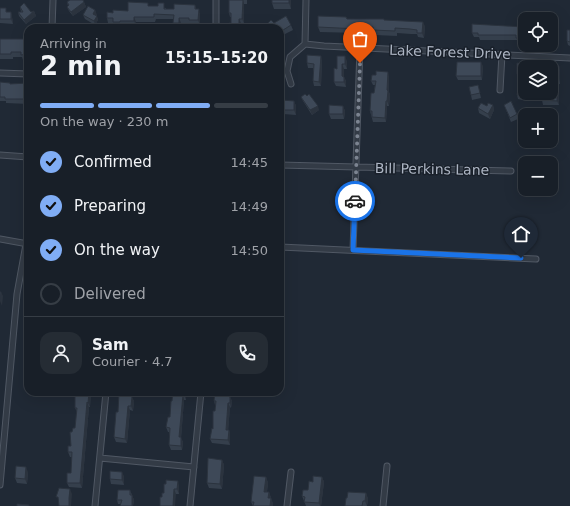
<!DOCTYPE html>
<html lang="en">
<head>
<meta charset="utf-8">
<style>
  :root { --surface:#181f28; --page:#252c34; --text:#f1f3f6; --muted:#9fa2a8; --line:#363d45; --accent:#80adf5 }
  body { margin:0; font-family:"DejaVu Sans",sans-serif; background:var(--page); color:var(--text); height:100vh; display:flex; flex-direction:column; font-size:15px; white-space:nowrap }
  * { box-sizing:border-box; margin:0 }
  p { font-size:13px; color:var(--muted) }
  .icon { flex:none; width:22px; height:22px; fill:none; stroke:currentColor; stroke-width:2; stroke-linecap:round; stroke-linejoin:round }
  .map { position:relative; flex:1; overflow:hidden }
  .side { position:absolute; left:24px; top:24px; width:260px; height:372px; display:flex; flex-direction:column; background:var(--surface); border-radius:12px; box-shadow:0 4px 16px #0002,0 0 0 1px var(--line) }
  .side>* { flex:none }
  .buttons { position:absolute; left:518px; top:12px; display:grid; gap:8px }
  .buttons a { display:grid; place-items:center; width:40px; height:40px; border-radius:8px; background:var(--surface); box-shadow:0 4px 16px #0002,0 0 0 1px var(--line); font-size:20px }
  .pin { position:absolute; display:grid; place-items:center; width:34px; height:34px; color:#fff; margin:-41px -17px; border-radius:50% 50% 50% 0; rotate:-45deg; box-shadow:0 0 4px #0007 }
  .pin .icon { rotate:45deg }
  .courier { position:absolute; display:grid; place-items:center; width:40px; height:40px; margin:-20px; border:3px solid #1a73e8; border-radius:50%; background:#fff; color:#222; box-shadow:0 1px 5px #0007 }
  .summary em { font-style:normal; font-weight:700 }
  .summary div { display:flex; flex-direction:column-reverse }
  .summary { display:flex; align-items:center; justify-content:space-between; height:68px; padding:0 16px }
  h1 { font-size:26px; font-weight:700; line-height:30px }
  .bar { display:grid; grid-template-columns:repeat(4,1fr); gap:6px 4px; align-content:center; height:48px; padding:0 16px }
  .bar i { height:5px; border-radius:3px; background:var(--line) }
  .bar .current { background:var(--accent) }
  .bar p { grid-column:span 4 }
  .line { display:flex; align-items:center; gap:10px; padding:0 16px; border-top:1px solid var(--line) }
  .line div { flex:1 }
  .round { display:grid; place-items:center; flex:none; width:42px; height:42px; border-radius:12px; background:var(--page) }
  ol { padding:0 16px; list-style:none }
  li { display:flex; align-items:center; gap:12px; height:44px }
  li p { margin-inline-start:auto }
  li .icon { padding:4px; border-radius:50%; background:var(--accent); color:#111; stroke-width:4 }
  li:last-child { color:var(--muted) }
  li i { width:22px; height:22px; border:2px solid var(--line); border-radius:50% }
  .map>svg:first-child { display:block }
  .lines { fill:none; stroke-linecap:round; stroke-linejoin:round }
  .minor-casing { stroke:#505864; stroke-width:7 }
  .minor { stroke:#333b46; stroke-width:5 }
  .wall { fill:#353f4c }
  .shaded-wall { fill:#2b333e }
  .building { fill:#3e4958; stroke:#2b333e }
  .done { stroke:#7c8491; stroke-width:4; stroke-dasharray:0 7.2 }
  .route { stroke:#1a73e8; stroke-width:5 }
  .labels { text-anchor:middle; stroke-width:3; stroke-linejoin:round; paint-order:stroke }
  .street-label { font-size:14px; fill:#adb5c3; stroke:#19202a }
</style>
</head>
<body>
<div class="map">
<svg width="570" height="506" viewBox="0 0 570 506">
  <rect width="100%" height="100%" fill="#202935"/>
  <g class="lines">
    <g class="minor-casing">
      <path id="minor" d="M52,28L53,0
        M216,28V0
        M305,44L306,0
        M0,73L28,74
        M291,84L287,71L290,57L305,44L324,46L570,58
        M500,90L502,54
        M0,155L28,157
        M280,165L511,171
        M0,239L28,244
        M280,247L536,259
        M353,250L360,48
        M100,458L194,467
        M0,485L17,294L28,233
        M95,506L106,392
        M190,506L201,392
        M287,506L291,472
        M383,506L387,466"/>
    </g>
    <use href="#minor" class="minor"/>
  </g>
  <path class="wall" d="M229,0H247V4H244V23H231V17H230L229,13Z
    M291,0V9H274L272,3Z
    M67,2H84L86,7L73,16L69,11L67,7L68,6Z
    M195,5L196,9L200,14V25H190V23H181L180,28L175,27L173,23L174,19H156L155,22H136V25L122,26V27L115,26L114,23H108L107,18L113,13L128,11L150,6L166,8V9H174Z
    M20,7L31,12L34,11L36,16L26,24L19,16L18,12H21Z
    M0,8L7,12H11L12,17L13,24L0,23Z
    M95,10L98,20L95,25L85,19L83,15Z
    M347,19L385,20L425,26L424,38L418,37L417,34H411L397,33V36L375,35L374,32H360V33L320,32L318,27Z
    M274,23L291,25L293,30L283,35L280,38V28H267L266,25Z
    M525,27V43H518L517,40H480L479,37H474L472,33Z
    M570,30V46L568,45L567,41Z
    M0,39H28V60H23L22,57H13V59H0Z
    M322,60L321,86H314L313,81V68H308L307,63Z
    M347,61V69H344V77L346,81V87L336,86L334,82L337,69Z
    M525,64L526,67H525V79H519L517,74Z
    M483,66L482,80H458L456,76Z
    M551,67L560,70V84H551Z
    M389,76V92L390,95L389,106H387L386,122H373L370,111L374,93L375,85H373L371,81Z
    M0,82L11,84H28V104L6,103V101H0Z
    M478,85L481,98L472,100L471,95Z
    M557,90L559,95V105H543L542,100Z
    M525,93H529L527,101L518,99L517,95Z
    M301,97L319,110L312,115L303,101Z
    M294,101L296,106V115L283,114L281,110Z
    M493,105L494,110L490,119L479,113L478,108L487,106Z
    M504,105L517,114L518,119L511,122Z
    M343,106L345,111L344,119H331L329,114Z
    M91,392L90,407H89L82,488L69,487L67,483L71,473L72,457H70L68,452L71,446L72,432L75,428L77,412L75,408Z
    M132,392L131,396L134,401L133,411L130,410L127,443L116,442L114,437L118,412Z
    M173,392H186V400H184L181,438L183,442L182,450H171L169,445V432H168L166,427L170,417Z
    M215,392H231L230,397L232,401L231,408L230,407L228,430H229L230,434V445L212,443L210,439L213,429L215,411V405L214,401Z
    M222,460L224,465L222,489L209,488L207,483Z
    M28,472L27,484L17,483L15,478Z
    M124,476V485L111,484L110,479Z
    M266,477L268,483L267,492H269L273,504V506H253L251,502Z
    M322,477L324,482L321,506H306L302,496L308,490L313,482Z
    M179,485V494H176L162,497Z
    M130,490L134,500L133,506H120L121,504H118L117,500Z
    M366,493L368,499L367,506H345L347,498Z"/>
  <path class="shaded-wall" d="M243,0L244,4V23L242,19Z
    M289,0H291V9L289,3Z
    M84,2L86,7L73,16L71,12Z
    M199,9L200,14V25L198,20Z
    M95,10L97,15L95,18L93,14Z
    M34,11L36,16L26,24L24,20Z
    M11,12L12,17L13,24L11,19Z
    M97,16L98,20L95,25L94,21Z
    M134,17L136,22V25L134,21Z
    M179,18L181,23L180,28L179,23Z
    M239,19L241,23V28H239Z
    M423,22L425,26L424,38L422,33Z
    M281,31L283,35L280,38V32Z
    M321,56L322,60L321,86L319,82Z
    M345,56L347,61V69L345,64Z
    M481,62L483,66L482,80L481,76Z
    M342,64L344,69V81L342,76Z
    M559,66L560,70V84L559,79Z
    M388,72L389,76V92L390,95L389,106L387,101V90Z
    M344,77L346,81V87L344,82Z
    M557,90L559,95V105L557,101Z
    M526,93H529L527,101L525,96Z
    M294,101L296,106V115L294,110Z
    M386,101L387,106L386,122L385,118Z
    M493,105L494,110L490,119L488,114Z
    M318,106L319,110L312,115L310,110Z
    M343,106L345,111L344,119L343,114Z
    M1,292L3,296L2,306L0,301Z
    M89,392H91L90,407L88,403Z
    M130,392H132L131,401L129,396Z
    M184,392H186V400L184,395Z
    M228,392H231L230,401L228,396Z
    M183,395L184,400L181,438L183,442L182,450L181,446L179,437Z
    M132,397L134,401L133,411L131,406Z
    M230,397L232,401L231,408L230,403Z
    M87,402L89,407L82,488L80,483Z
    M228,403L230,407L228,434L226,430Z
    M128,406L130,410L127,443L125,439Z
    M229,430L230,434V445L228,440Z
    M222,460L224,465L222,489L220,484Z
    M26,467L28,472L27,484L25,479Z
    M122,472L124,476V485L122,480Z
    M266,477L268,483L266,498L264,492Z
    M322,477L324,482L321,506H320L319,503Z
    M178,481L179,485V494L177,489Z
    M70,489L72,494L71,506H69V498Z
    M174,489L176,494L175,506H173Z
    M269,492L271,498H268Z
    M366,493L368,499L367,506L365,501Z
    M132,495L134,500L133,506H132Z
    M271,498L273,504V506H270Z"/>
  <path class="building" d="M70,0H83L84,2L71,12L67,7L69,5L67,2Z
    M229,0H243L242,19H239V28H229V23H231V13H229Z
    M272,0H289V3H272Z
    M128,2L148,3V6H158V3H164V9H174V4L195,5V9H199L198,20H189V18H179V23H173L174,15L154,14V17H134V21H120V22H113V18H107V12L113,13V10L128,11Z
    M24,3L31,12L34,11L24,20L18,12H23L20,7Z
    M88,6L95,10L93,14L97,16L94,21L83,15Z
    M0,8H6V12H11V19H0Z
    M286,16L291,25L280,32V28H268L266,25L271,20L274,23Z
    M318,16L346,17L347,19H384V20L423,22L422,33H417V30L410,29L395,28V31L373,30V27H359V29L318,27Z
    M472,24L525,27V38H516V35H478V33H472Z
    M567,30H570V42L567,41Z
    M0,39H28V54L21,55V52H11V54H0Z
    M307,55L321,56L319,82L313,81L314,64L307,63Z
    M337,56H345V64H342V76L344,77V82H334V68L337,69Z
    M457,62H481V76H456Z
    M517,63L525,64V75L517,74Z
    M536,65L559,66V79H551V67H536Z
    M376,71L388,72L387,90L388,91L387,101H386L385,118L372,117V111H370L371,93H374L376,81H371L372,75H376Z
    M0,82L10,83V84L28,83V99H5V97H0Z
    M478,85L480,93L471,95L469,87Z
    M519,85L525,87V93H526L525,96L517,95Z
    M551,90H557V101L542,100V93H551Z
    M305,94L307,96L309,94L318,106L310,110L301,97Z
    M282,100L294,101V110H281Z
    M511,101L517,114L510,118L504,105Z
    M481,103L487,106L488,103L493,105L488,114L478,108Z
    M329,105L343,106V114H329Z
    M0,292H1L0,301Z
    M75,392H89L88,403L87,402L80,483H67V473H71L72,452H68V446H71L70,432H72L73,428H75L77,408H75Z
    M119,392H130L129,396L132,397L131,406H128L125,439L114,437L116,412H118Z
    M173,392H184V395H183L179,437H181V446L169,445L170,428L166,427L168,417H170L171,401H172Z
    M215,392H228V396L230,397V403H228L226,430H229L228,440L210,439L212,428L213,429V411H215L216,401H214Z
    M208,458L222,460L220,484L207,483Z
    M16,466L26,467L25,479L15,478Z
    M110,471L122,472V480L110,479Z
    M254,476L266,477L264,492H269L268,498H271L270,506H253L254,502H251Z
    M313,476L322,477L319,503L304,502L305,497L302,496L303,490H308L309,481L313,482Z
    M166,480L178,481L177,489H174L173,506H160V497H162V493H164V484H166Z
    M59,488L70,489L69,498V506H59L58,497H56Z
    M118,490H130V495H132V506H120L122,500H117Z
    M348,492L366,493L365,501H363L362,506H345L346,498H347Z
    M17,504L29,505V506H17Z"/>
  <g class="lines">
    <path class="done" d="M355,201L360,63"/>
    <path class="route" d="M355,201L353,250L521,258"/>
  </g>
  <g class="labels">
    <g class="street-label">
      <text transform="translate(450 52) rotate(2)" y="5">Lake Forest Drive</text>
      <text transform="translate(432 169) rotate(1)" y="5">Bill Perkins Lane</text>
    </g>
  </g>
</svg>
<div class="buttons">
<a><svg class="icon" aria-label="locate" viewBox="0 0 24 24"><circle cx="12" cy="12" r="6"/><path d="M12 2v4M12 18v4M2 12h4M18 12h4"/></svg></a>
<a><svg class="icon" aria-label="layers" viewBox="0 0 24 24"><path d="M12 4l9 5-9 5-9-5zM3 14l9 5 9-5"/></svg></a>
<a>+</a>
<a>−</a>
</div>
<div class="pin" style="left:360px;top:63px;background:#ea580c"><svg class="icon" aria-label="bag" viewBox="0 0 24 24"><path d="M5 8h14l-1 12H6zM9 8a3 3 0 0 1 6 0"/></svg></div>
<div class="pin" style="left:521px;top:258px;background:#1f2937"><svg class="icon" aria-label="home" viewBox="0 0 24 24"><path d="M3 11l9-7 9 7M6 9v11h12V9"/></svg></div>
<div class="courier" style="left:355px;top:201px"><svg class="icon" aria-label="car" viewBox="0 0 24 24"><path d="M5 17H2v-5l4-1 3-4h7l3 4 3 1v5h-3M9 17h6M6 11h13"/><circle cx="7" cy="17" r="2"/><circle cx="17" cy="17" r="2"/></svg></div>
<section class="side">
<div class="summary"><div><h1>2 min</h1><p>Arriving in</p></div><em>15:15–15:20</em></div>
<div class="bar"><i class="current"></i><i class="current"></i><i class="current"></i><i></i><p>On the way · 230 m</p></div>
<ol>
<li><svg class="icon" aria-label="check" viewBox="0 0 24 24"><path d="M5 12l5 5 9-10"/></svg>Confirmed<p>14:45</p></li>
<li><svg class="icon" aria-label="check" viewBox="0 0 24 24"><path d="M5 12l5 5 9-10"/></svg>Preparing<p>14:49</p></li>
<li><svg class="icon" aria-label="check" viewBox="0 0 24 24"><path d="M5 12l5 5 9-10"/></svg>On the way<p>14:50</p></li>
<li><i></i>Delivered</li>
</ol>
<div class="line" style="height:72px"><a class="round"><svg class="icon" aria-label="person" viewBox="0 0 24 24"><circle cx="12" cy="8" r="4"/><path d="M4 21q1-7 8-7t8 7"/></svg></a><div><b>Sam</b><p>Courier · 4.7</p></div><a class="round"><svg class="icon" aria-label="phone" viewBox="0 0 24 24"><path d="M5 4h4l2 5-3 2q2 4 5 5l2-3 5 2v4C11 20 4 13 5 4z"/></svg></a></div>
</section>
</div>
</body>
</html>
